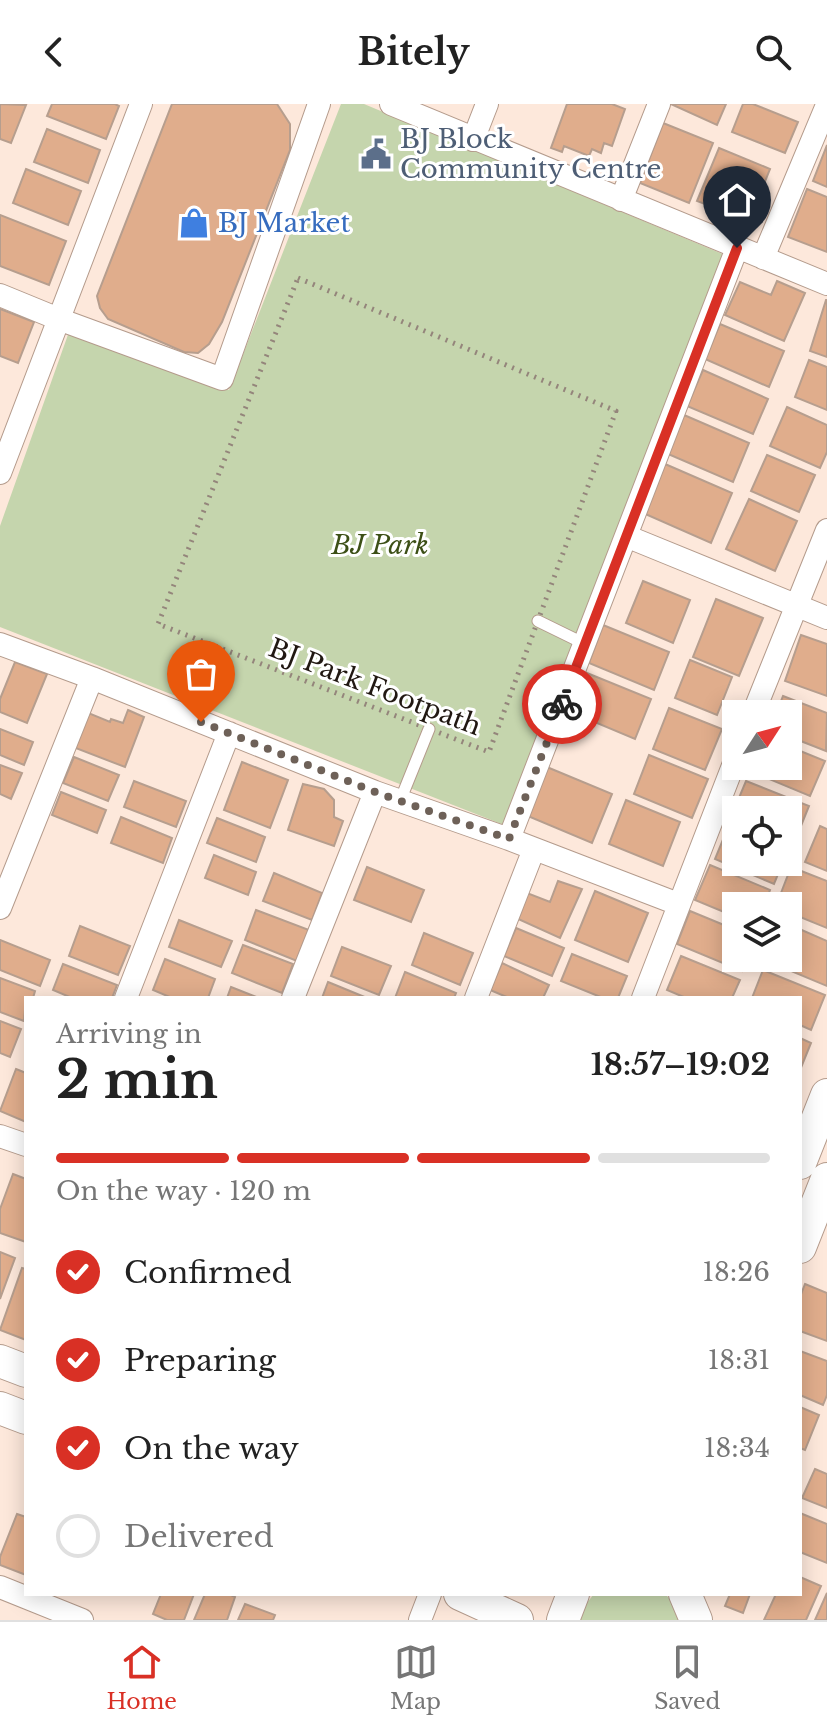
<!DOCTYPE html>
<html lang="en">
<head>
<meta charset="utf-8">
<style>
  :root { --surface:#fff; --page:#f6f6f6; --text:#222; --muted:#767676; --line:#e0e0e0; --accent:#d93025 }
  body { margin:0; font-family:"Libre Baskerville",serif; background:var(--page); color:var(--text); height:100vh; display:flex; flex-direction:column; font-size:30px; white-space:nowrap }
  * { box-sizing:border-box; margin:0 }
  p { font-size:26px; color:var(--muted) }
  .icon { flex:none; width:44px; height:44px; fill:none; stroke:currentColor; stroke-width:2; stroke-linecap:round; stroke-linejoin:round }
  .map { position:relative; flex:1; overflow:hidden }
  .sheet { position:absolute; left:24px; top:892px; width:778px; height:600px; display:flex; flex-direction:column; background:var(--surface); border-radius:0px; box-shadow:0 4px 20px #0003 }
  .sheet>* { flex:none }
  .needle { width:52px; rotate:54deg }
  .buttons { position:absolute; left:722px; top:596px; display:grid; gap:16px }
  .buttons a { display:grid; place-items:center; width:80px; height:80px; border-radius:0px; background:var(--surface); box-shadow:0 4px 20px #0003; font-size:40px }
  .pin { position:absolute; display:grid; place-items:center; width:68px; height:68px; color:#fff; margin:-82px -34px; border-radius:50% 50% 50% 0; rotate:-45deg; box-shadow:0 0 8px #0007 }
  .pin .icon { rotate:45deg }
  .courier { position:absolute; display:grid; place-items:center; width:80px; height:80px; margin:-40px; border:6px solid #d93025; border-radius:50%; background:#fff; color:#222; box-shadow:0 2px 10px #0007 }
  .head em { font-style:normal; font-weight:700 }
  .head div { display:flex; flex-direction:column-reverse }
  .head { display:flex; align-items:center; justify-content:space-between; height:136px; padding:0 32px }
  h1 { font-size:52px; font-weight:700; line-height:60px }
  .bar { display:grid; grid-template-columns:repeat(4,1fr); gap:12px 8px; align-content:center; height:96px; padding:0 32px }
  .bar i { height:10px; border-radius:6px; background:var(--line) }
  .bar .active { background:var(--accent) }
  .bar p { grid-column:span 4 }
  ol { padding:0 32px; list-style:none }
  li { display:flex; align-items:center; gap:24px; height:88px }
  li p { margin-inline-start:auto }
  li .icon { padding:8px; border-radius:50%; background:var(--accent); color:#fff; stroke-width:4 }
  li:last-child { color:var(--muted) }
  li i { width:44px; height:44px; border:4px solid var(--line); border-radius:50% }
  header { display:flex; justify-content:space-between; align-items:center; height:104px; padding:0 32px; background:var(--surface); font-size:36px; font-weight:700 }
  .tab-bar { display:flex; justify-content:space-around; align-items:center; height:112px; border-top:2px solid var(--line); background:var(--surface); font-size:22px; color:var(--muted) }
  .tab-bar a { display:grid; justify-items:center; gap:4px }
  .tab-bar .active { color:var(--accent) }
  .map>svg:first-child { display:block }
  .green { fill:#c5d5ad }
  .building { fill:#e0ad8c; stroke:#b69e8e; stroke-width:2 }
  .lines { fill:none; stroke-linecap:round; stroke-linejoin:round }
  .lane-casing { stroke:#b49b8c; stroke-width:13 }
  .street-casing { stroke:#b49b8c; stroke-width:24 }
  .secondary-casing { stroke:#b49b8c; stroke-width:34 }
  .path { stroke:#94857b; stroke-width:5; stroke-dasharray:2 6; stroke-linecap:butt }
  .lane { stroke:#fff; stroke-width:11 }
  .street { stroke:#fff; stroke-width:22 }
  .secondary { stroke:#fff; stroke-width:32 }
  .done { stroke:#6e6158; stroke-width:8; stroke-dasharray:0 14.4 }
  .route { stroke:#d93025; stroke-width:10 }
  .labels { text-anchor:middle; stroke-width:6; stroke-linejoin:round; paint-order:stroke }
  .service-label { font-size:26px; fill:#4e5e75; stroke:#fff; text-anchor:start }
  .shop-label { font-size:26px; fill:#366cbe; stroke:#fff; text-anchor:start }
  .park-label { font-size:26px; font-style:italic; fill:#3c4f16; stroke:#fff }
  .street-label { font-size:26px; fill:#211812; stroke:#fff }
</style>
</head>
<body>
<header><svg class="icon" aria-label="back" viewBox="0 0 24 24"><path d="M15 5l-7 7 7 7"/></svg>Bitely<svg class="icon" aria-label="search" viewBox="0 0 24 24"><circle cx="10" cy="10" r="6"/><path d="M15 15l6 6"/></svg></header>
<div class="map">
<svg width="827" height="1516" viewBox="0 0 827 1516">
  <rect width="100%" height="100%" fill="#fde8db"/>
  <path class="green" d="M341,0H364L725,151L504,721L0,523V422L70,225L229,286Z
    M594,1490H665L672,1497L680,1516H580L582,1505Z"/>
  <path class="building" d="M0,0L26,1L11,39L0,35Z
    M52,0H115L119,2L106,35L47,12Z
    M172,0H277L290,20V46L222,218L209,240L198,249L184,248L108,215L100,204L97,192Z
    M567,0H612L625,5L612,42L604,39L601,49L592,45L589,52L564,42L562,48L551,44Z
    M671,0H726L717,21Z
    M743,0H753L798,18L785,49L732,28Z
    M663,19L713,39L689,99L640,79Z
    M47,25L100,46L88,79L34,58Z
    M827,41V83L813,77Z
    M719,44L770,65L749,117L697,97Z
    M26,65L81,87L68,121L13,99Z
    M807,85L827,93V148L788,133Z
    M0,111L66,137L49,181L0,162Z
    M777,177L805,189L784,237L725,211L740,178L771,191Z
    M826,196H827V253L810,247Z
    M0,205L34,218L18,259L0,252Z
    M720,220L784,247L769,283L705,255Z
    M809,256L827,263V306L795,293Z
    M703,266L768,295L753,330L687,302Z
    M787,303L827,321V348L820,364L770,342Z
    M684,311L749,339L733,378L668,350Z
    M767,351L815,371L799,408L751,387Z
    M665,360L732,389L711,439L643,409Z
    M749,395L797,417L775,467L726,445Z
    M643,477L690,496L673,539L626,519Z
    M716,495L763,514L739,572L693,553Z
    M603,521L669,548L654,586L589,559Z
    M801,531L827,540V592L785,577Z
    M690,556L732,573L717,611L675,594Z
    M15,558L47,570L27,619L0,608V595Z
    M582,567L651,595L635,635L566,606Z
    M783,592L827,609L826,647L788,632V610H776Z
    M669,604L722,625L705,666L653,645Z
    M128,606L144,613L125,663L73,643L86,608L110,618L111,615L123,619Z
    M0,625L33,638L24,661L0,651Z
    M788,642L825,657L810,692L750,667L752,662H788Z
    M649,651L708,675L692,714L634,690Z
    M74,653L119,671L108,697L63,679Z
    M242,658L288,676L270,724L224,706Z
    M0,661L22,669L11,695L0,690Z
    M542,661L612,690L592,739L523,710Z
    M134,677L186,697L176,723L124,703Z
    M746,677L809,702L794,739L788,736V706H736V715L731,713Z
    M303,680L324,685L334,696V713L343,717L334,742L288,726Z
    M61,688L106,706L97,729L52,711Z
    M626,696L680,718L663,762L609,740Z
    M121,713L172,734L163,759L111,739Z
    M217,714L265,733L256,758L207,739Z
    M729,721L736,724V758H783L774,780L715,755Z
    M820,722L827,725V767L805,758Z
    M214,751L256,768L248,791L205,774Z
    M710,761L770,786L764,802H736V813L695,796Z
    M367,763L424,786L411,818L354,796Z
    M791,763L827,777V824L788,808V802H776Z
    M274,769L322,789L312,816L263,797Z
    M558,777L582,785L560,834L516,814L527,789L550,798Z
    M595,787L648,809L628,858L575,836Z
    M256,806L309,826L297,857L245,836Z
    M690,807L736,826V854H747L742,867L677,840Z
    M179,816L232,837L221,863L169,843Z
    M788,820L827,837V882L765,856L788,854Z
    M80,822L130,842L118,871L69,852Z
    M516,824L564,844L552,872L504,852Z
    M424,829L473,849L460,881L412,861Z
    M0,836L50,856L40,882L0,866Z
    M243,841L293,860L282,889L232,869Z
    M342,843L391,862L379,891L331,872Z
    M572,850L627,872L618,894H603L561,877Z
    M681,852L740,876L732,894H686L667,886Z
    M165,855L215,875L208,894H172L153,886Z
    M502,859L549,881L543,894H509L490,886Z
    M63,860L117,881L112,894H72L53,886Z
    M763,866L825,891L811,926L800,921V894H752Z
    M405,868L456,889L454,894H395Z
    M0,874L35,887L33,894H26L24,917L0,908Z
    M328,878L367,894H322Z
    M231,883L259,894H227Z
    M0,917L21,925L10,953L0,949Z
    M800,934L811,939L800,966Z
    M16,965L26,969V1018L0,1007Z
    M13,1070L26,1075V1138L0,1129V1105Z
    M0,1148L15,1154L0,1195Z
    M22,1164L26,1165V1236L0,1226Z
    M805,1180L827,1189V1237L800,1227V1193Z
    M800,1247L827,1257V1291L823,1301L800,1291Z
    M800,1303L819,1311L805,1346L800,1344Z
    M815,1365L827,1370V1404L802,1394Z
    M800,1409L827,1420V1459L800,1448Z
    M17,1410L26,1413V1471L0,1461V1453Z
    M800,1473L821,1482L806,1516H764L776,1490H800Z
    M827,1489V1516H815Z
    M161,1490H194L184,1516H167L153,1510Z
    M205,1490H229L235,1493L227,1516H194Z
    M730,1490H750L743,1509L725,1502Z
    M245,1500L275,1511L273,1516H238Z"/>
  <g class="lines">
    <g class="lane-casing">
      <path id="lane" d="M538,517L585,540
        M400,697L429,625"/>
    </g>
    <g class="street-casing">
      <path id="street" d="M391,0L827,180
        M473,36L487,0
        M621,96L659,0
        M763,154L827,1
        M0,191L61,216L222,275L319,0
        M0,369L141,0
        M626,432L827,514
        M0,540L92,574L375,688L509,735L678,800
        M753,610L827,426
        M509,735L737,144
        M0,804L92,574
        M126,894L229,629
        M293,894L375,688
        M476,894L534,745
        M643,894L736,654
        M0,1032L26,1041
        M0,1483L82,1516
        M420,1516L430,1490"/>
    </g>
    <g class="secondary-casing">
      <path id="secondary" d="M800,1059L827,991
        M800,1143L827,1075
        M0,1257L26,1267
        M0,1304L26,1314
        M460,1490L517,1516
        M685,1490L696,1516
        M563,1516L573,1490"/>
    </g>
    <path class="path" d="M298,174L616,307L489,648L158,520Z"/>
    <use href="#lane" class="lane"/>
    <use href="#street" class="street"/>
    <use href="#secondary" class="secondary"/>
  </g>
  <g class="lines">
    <path class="done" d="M201,618L375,688L509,735L562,600"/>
    <path class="route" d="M562,600L737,144"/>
  </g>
  <defs>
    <g id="civic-bare" transform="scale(2.4)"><path d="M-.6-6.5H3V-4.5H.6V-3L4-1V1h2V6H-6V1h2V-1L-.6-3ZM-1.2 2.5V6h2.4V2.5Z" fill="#5c6f8a" stroke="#fff" stroke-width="2.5" paint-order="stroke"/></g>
    <g id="shop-bare" transform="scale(2.4)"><path d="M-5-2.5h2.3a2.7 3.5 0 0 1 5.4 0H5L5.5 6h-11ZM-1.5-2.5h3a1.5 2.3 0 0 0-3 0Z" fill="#3f7fe0" stroke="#fff" stroke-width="2.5" paint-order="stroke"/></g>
  </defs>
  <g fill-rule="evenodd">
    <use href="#civic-bare" x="376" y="50"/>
    <use href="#shop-bare" x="194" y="119"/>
  </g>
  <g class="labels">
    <g class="service-label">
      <text x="400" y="44">BJ Block<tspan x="400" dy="30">Community Centre</tspan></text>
    </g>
    <g class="shop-label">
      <text x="218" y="128">BJ Market</text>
    </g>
    <g class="park-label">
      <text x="380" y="450">BJ Park</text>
    </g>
    <g class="street-label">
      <text transform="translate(375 583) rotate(21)" y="9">BJ Park Footpath</text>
    </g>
  </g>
</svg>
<div class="buttons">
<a><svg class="needle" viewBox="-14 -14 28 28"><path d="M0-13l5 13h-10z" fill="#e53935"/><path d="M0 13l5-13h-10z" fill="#767676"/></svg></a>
<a><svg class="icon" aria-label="locate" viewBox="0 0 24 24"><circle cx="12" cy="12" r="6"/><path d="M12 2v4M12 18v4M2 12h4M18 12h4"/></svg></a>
<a><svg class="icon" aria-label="layers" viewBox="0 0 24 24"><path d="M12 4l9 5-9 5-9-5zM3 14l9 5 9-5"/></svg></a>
</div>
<div class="pin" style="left:201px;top:618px;background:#ea580c"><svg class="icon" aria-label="bag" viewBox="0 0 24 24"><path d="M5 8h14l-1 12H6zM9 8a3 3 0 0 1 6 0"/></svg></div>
<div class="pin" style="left:737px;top:144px;background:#1f2937"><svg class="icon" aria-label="home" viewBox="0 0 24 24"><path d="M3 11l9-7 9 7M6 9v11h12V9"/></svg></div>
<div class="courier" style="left:562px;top:600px"><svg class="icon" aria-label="bike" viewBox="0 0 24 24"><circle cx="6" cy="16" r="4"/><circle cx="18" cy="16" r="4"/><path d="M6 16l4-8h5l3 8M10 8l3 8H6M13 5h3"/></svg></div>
<section class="sheet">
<div class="head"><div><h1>2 min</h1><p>Arriving in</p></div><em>18:57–19:02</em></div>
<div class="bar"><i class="active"></i><i class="active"></i><i class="active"></i><i></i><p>On the way · 120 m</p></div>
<ol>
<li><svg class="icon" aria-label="check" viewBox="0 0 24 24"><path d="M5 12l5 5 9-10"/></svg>Confirmed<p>18:26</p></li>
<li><svg class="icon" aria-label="check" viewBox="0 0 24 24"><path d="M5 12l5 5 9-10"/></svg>Preparing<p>18:31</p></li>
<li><svg class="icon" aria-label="check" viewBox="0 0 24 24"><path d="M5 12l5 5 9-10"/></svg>On the way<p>18:34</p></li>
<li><i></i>Delivered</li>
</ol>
</section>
</div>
<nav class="tab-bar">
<a class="active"><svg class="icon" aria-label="home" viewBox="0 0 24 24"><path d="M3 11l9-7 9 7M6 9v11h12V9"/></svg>Home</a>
<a><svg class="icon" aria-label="map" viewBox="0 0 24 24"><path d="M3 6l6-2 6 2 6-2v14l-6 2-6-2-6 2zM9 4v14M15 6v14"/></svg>Map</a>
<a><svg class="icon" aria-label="saved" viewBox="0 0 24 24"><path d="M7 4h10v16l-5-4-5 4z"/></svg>Saved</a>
</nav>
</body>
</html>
